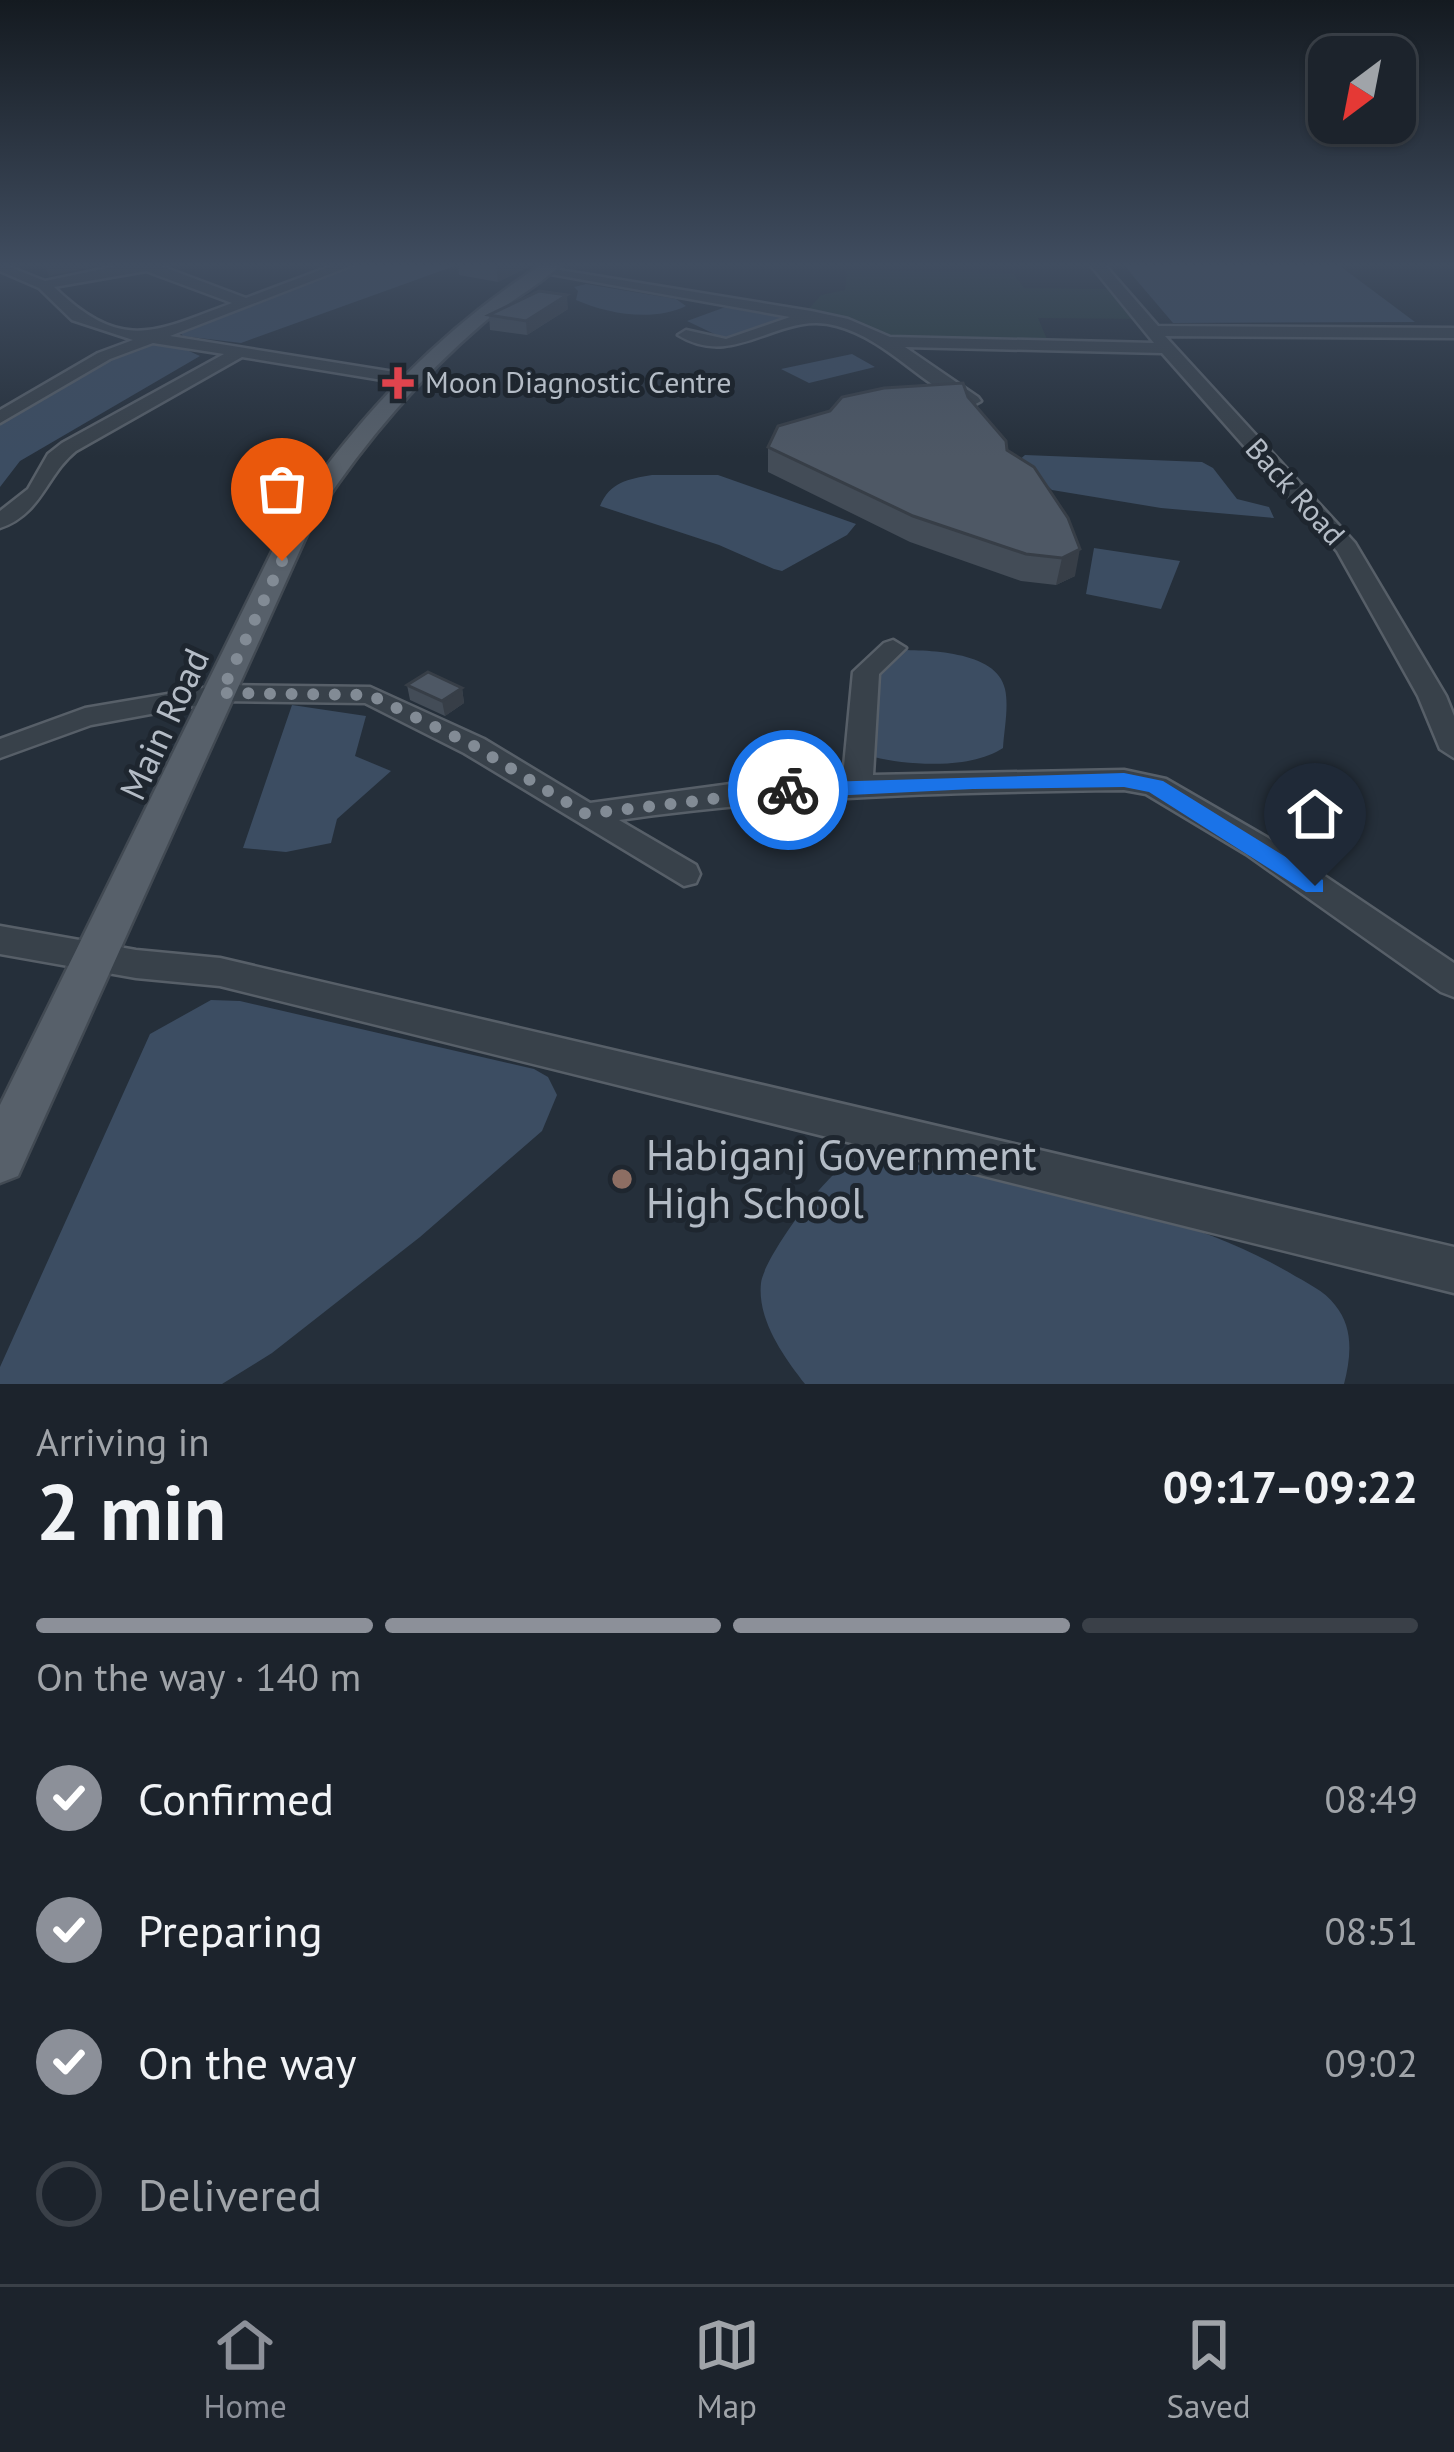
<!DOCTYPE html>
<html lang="en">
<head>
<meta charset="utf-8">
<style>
  :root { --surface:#1c232c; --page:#252b34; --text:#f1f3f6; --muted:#a0a4a9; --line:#3a4048; --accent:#8c9099 }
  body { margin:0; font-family:"PT Sans",sans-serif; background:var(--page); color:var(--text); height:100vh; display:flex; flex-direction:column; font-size:45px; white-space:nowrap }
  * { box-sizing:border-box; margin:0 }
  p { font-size:39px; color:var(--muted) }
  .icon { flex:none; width:66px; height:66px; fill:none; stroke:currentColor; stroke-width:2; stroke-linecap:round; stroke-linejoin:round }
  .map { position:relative; height:1384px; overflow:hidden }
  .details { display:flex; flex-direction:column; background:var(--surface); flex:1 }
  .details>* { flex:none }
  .needle { width:78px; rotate:212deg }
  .tools { position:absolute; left:1308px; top:36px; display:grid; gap:24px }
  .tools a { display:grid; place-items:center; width:108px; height:108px; border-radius:24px; background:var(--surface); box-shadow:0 3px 9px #0004,0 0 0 3px var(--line); font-size:60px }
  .pin { position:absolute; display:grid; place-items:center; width:102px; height:102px; color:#fff; margin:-123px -51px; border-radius:50% 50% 50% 0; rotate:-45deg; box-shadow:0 0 12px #0007 }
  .pin .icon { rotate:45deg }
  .courier { position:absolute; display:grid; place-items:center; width:120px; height:120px; margin:-60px; border:9px solid #1a73e8; border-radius:50%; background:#fff; color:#222; box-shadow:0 3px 15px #0007 }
  .headline em { font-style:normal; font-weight:700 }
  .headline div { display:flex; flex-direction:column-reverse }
  .headline { display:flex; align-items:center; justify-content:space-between; height:204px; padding:0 36px }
  h1 { font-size:78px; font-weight:700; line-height:90px }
  .bar { display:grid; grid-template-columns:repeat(4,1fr); gap:18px 12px; align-content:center; height:144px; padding:0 36px }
  .bar i { height:15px; border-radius:9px; background:var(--line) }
  .bar .on { background:var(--accent) }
  .bar p { grid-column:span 4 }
  ol { padding:0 36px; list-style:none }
  li { display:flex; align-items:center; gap:36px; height:132px }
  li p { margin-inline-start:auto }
  li .icon { padding:12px; border-radius:50%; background:var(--accent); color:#fff; stroke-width:4 }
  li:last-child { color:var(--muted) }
  li i { width:66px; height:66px; border:6px solid var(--line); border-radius:50% }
  .dock { display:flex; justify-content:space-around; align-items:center; height:168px; border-top:3px solid var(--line); background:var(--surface); font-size:33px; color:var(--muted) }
  .dock a { display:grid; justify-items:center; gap:6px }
  .dock .on { color:var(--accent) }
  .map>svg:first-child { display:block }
  .green { fill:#283c3c }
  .water { fill:#3c4d62 }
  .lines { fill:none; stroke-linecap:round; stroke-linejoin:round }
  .minor-casing { stroke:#575f68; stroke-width:5 }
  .major-casing { stroke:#424a53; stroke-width:5 }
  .minor { fill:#38414a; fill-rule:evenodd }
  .major { fill:#57606a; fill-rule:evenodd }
  .wall { fill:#434c57 }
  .shaded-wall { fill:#373e47 }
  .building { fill:#4e5865; stroke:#373e47; stroke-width:3 }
  .route { fill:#1a73e8 }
  .done { stroke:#828b95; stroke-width:12; stroke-dasharray:0 21.6 }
  .health-dot { fill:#e0444e; stroke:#1e262f; stroke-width:4.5 }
  .education-dot { fill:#8d6e63; stroke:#1e262f; stroke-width:4.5 }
  .labels { text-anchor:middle; stroke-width:10; stroke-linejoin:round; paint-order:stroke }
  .far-poi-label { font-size:30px; fill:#b4bcc6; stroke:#1e262f; text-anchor:start }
  .far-street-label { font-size:30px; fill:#b4bcc6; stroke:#1e262f }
  .street-label { font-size:36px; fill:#b4bcc6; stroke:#1e262f }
  .near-poi-label { font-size:42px; fill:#b4bcc6; stroke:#1e262f; text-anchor:start }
</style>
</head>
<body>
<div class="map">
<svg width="1454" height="1384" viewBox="0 0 1454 1384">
  <rect width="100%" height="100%" fill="#252f3a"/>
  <path class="green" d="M847,270L1013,273L1024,288L1113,289L1144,319L1038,318L1049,344L892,343L855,321L806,312L821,295L845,290Z"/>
  <path class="water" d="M356,263H463L241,343L183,336L179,331Z
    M1122,263H1336L1415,322L1173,323Z
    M586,284L676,299L686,306C653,322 608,314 576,300L578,291L574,287Z
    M731,305L796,318L727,340L687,321Z
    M143,343L180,347L200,356L20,461L0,487V420L40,392Z
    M852,354L875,367L809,383L781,369Z
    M1025,455L1202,462L1213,468L1237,499L1269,507L1274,518L1161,508L1052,490L1018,461Z
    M652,475H718L856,524L847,535L782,571L774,569L719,545L600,506C610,482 628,479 652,475Z
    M1094,548L1180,561L1161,609L1086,594Z
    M893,650C925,650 997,650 1005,689C1009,707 1004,730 1003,748C972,769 910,766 874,757L879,663Z
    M292,705L366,716L355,756L391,771L337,819L331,843L286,852L243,848Z
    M211,1000L240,1001L534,1069L548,1077L557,1095L542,1131L420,1237L272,1353L222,1384H0V1367L150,1034Z
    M886,1158C1018,1187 1173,1204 1290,1273C1305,1282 1325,1291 1335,1305C1354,1328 1351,1357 1344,1384H805C784,1357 757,1320 761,1283C764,1258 825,1174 849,1163C858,1158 875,1160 886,1158Z"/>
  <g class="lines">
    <g class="minor-casing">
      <path id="minor" d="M0,263L45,281L131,263H153L246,298L339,263H358L170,336L413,375L421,380L413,385L242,357L76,451C46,475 42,514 0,528V511L28,489L48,454L62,443L224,354L153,343L110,359L0,423V410L98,353L133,340L72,320L39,288L0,271ZM146,271L232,303C154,332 123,353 54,287Z
        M1089,263H1103L1158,326L1454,328V338L1165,336L1355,543L1446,696L1454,716V758L1440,749L1418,696L1337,551L1162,353L905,347L978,397L981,401L972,406C923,388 889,340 837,326C780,309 736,371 678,335L686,330L726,339L790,317L534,271L541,267L811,311L848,319L890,337L1154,343Z
        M893,640L906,648L879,674L873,775L1124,770L1166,779L1268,838L1454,963V997L1441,992L1246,854L1146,794L1124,790C954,792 787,796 619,820L696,865L700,874L696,883L684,886L464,753L365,703L221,701L91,725L0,758V739L85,708L221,685L370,687L484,739L590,803L738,783L843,777L853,672L884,643Z
        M0,926L136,950L220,958L1454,1247V1293L220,986L136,978L0,954Z"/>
    </g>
    <g class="major-casing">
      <path id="major" d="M544,263H563C539,286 507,302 482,324C416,381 361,446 314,519L18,1176L0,1183V1105L288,519C358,417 439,330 544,263Z"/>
    </g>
    <use href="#minor" class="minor"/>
    <use href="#major" class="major"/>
  </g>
  <path class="wall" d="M458,263H536L498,282L459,275Z
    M568,309L527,335L490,330L489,315Z
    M968,397L1007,450L1075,576L1056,585L1021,581L910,542L768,472V447Z
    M407,685L462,688L464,703L445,716L410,700Z"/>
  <path class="shaded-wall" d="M61,263H109L49,276L45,266Z
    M499,263H536L498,282L496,264Z
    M567,295L568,309L527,335L526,321Z
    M1080,549L1075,576L1056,585L1062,558Z
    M462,688L464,703L445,716L442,701Z"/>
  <path class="building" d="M539,291L567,295L526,321L489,315Z
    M963,383L968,397L1006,441L1007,450L1034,467L1068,518L1080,549L1062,558L1026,554L913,516L768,447L778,426L830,411L842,397L884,388Z
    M428,672L462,688L442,701L407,685Z"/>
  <linearGradient id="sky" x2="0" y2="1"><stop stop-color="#141a20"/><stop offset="0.58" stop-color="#404d60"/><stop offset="1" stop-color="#404d60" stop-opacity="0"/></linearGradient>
  <rect width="1454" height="457" fill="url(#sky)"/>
  <path class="route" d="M1124,773L1163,781L1323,880V892H1306L1149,792L1124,787L973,789L788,798L777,790L788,783Z"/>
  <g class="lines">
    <path class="done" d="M282,561L221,693L370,695L474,746L586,814L788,790"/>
  </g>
  <path class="health-dot" d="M392 365h12v12h12v12h-12v12h-12v-12h-12v-12h12z"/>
  <circle class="education-dot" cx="622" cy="1179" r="12"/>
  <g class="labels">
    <g class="far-poi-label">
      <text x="425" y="393">Moon Diagnostic Centre</text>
    </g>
    <g class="far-street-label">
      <text transform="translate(1295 492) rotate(48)" y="10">Back Road</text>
    </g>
    <g class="street-label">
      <text transform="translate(164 724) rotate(-65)" y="13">Main Road</text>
    </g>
    <g class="near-poi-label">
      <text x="646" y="1170">Habiganj Government<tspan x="646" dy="48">High School</tspan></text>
    </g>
  </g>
</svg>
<div class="tools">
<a><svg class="needle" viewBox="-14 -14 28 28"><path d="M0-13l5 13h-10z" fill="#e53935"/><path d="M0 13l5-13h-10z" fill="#a0a4a9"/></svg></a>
</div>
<div class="pin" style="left:282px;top:561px;background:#ea580c"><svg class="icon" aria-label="bag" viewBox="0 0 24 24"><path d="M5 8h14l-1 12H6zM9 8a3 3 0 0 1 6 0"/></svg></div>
<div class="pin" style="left:1315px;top:886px;background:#1f2937"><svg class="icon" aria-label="home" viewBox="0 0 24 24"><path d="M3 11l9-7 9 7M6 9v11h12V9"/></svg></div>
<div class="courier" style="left:788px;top:790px"><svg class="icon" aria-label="bike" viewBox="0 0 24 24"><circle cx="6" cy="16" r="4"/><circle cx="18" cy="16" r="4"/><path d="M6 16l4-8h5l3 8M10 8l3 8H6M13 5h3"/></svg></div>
</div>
<section class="details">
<div class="headline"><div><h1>2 min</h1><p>Arriving in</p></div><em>09:17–09:22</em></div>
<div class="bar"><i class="on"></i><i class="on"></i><i class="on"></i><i></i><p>On the way · 140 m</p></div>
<ol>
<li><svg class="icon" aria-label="check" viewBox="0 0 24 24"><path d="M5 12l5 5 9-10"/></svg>Confirmed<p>08:49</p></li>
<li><svg class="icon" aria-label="check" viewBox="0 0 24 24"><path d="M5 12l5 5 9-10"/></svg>Preparing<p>08:51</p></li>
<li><svg class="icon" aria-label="check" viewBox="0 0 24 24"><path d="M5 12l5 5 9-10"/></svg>On the way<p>09:02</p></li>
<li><i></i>Delivered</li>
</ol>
</section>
<nav class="dock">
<a class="on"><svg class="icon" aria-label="home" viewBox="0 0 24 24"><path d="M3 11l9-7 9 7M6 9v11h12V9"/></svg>Home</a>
<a><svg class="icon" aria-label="map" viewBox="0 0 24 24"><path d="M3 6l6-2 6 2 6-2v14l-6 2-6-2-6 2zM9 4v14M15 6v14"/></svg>Map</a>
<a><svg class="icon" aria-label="saved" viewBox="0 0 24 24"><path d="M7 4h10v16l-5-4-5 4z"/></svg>Saved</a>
</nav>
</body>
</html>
